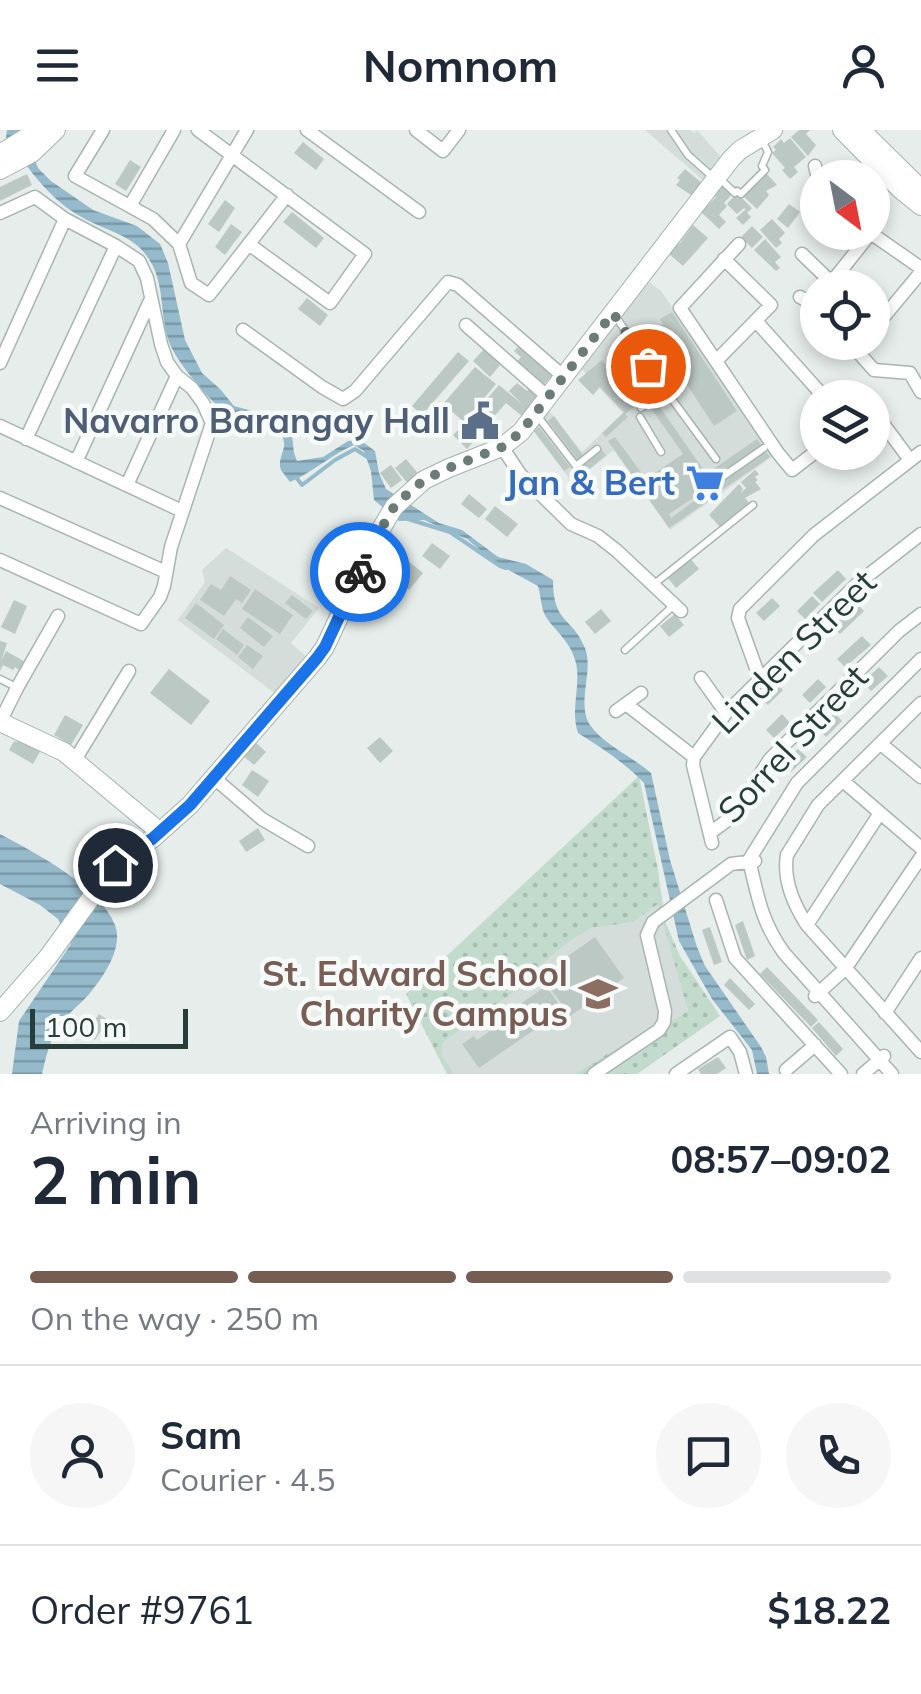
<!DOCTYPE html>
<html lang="en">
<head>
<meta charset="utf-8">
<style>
  :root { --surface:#fff; --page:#f6f6f7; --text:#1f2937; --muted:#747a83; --line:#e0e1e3; --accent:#765d51 }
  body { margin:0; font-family:Mulish,sans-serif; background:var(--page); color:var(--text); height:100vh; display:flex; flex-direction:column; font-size:38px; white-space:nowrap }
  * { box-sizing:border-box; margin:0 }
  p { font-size:32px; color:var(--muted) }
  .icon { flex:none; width:55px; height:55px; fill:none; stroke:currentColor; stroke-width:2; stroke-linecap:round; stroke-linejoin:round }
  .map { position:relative; height:944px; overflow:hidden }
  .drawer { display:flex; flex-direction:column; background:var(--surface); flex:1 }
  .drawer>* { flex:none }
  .needle { width:65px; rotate:148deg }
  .buttons { position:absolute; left:800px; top:30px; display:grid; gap:20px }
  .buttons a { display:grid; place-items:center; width:90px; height:90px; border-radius:50%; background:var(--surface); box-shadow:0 5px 15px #0003; font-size:50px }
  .scale { position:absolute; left:30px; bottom:25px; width:158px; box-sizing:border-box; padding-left:10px; border:5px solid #273d3a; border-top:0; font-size:28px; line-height:35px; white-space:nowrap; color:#273d3a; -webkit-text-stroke:8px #f6faf9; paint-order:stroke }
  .pin { position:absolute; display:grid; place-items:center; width:85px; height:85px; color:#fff; margin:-42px; border:5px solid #fff; border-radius:50%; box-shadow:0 2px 10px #0007 }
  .courier { position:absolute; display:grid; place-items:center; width:100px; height:100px; margin:-50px; border:8px solid #1a73e8; border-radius:50%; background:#fff; color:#222; box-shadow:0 2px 12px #0007 }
  .summary em { font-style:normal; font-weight:700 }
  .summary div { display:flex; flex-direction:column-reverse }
  .summary { display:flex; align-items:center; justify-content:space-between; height:170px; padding:0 30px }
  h1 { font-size:65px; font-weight:700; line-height:75px }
  .bar { display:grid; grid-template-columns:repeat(4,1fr); gap:15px 10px; align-content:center; height:120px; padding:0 30px }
  .bar i { height:12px; border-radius:8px; background:var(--line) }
  .bar .active { background:var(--accent) }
  .bar p { grid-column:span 4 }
  .line { display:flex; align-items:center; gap:25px; padding:0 30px; border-top:2px solid var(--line) }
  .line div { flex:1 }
  .round { display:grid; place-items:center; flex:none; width:105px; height:105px; border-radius:52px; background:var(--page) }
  header { display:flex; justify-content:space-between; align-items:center; height:130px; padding:0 30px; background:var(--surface); font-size:45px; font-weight:700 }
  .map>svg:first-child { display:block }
  .built { fill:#d4ddda }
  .grass { fill:url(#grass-dots) }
  .water { fill:url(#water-rules) }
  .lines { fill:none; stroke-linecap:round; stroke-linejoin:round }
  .stream { stroke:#95bacb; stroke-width:4 }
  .building { fill:#bcc8c4 }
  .lane-casing { stroke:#a9b5b2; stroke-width:9 }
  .street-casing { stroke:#a9b5b2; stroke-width:15 }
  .secondary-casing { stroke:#a3b4b1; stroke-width:20 }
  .lane { stroke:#fff; stroke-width:6 }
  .street { stroke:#fff; stroke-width:12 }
  .secondary { stroke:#fff; stroke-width:18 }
  .done { stroke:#6a7b78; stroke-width:10; stroke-dasharray:0 18 }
  .route { stroke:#1a73e8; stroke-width:12 }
  .labels { text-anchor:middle; stroke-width:9; stroke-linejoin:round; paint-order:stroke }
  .service-label { font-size:35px; font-weight:bold; fill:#4e5e75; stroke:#f6faf9; text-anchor:end }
  .shop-label { font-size:35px; font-weight:bold; fill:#366cbe; stroke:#f6faf9; text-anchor:end }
  .street-label { font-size:35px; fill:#273d3a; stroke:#f6faf9 }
  .education-label { font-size:35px; font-weight:bold; fill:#785e54; stroke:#f6faf9; text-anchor:end }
</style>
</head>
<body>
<header><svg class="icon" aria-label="menu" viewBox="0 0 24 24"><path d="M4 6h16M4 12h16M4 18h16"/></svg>Nomnom<svg class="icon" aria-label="person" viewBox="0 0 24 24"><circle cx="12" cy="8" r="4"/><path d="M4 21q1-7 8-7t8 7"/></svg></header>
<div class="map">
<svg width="921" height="944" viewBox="0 0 921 944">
  <defs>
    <pattern id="grass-dots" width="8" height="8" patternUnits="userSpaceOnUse" patternTransform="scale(2.5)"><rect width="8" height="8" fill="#c2dbcd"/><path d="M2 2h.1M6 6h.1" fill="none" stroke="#a7bdb1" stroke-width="1.8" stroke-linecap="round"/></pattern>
    <pattern id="water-rules" width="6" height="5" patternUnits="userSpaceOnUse" patternTransform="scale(2.5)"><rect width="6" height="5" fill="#95bacb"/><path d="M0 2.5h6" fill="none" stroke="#7a98a6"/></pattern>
  </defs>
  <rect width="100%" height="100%" fill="#e6edeb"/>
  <path class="built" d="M645,0H690L694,3L697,0L722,28L705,52Z
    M649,152L661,161L773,326L670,400L614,320L573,353L531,298L547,278L582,322L623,283L580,237Z
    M226,418L319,478L291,513L309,529L276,564L178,490L205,452L202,440Z
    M659,773L688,881L677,888L641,903L575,944H454L440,924L443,912L536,847L535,840L570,811L592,798L633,792Z"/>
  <path class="grass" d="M639,646L658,740L665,791L680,826L720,886L637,944H575L641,903L677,888L688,881L658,774L633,792L592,798L570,811L535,840L536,847L443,912L441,924L454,944H447L406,864Z"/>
  <path class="water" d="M7,0H24L38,38L51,51L93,80L137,96L160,114L168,133L185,210L202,243L220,259L234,276L285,290L291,295L294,323L297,331L323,327L348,311L360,310L375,321L379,343L386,359L439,393L462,400L498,427L526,434L553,450C553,494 572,486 585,518C594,542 576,573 590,595C604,615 633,627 651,643L670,730L697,817L705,836L761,917L766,927L769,944H757L752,920L712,869L679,811L644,653C625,633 602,618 578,603C570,579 581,557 576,533C571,512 557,503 546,487C541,479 541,466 538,456L494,432L467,409L424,390L399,391L374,370L371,341L364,321L354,315C331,325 313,342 290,352C289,351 282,341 281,340C276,326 291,317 280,304C270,292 251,295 237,290C220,284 185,241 175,224C154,189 172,149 139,117C122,102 97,97 78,85C46,66 27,36 6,7Z
    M0,704C35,723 100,756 115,795C123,816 106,843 93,859C84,872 70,881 61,893C50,908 46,927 42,944H12L19,891L71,814L58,789L40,775L0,754Z"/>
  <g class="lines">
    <path class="stream" d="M296,347L302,355L335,330L355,319L369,328
      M408,389L450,402L500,436L506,438"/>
  </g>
  <path class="building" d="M799,0H810L806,4L816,15L808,26L791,7Z
    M790,8L806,27L794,37L798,42L790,49L782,40L785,38L772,23L776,20L773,17L781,9L784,13Z
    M303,12L324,29L316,40L294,23Z
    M130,30L141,37L126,61L115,54Z
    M685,39L702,53L691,65L676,55L680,50L677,48Z
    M766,43L777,55L766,61L769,65L757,79L743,66Z
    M27,44L32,55L0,71V57Z
    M720,54L733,63L724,73L727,76L719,85L726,92L719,99L701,82L716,67L712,63Z
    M737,63L752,78L747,83L751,87L743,95L736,88L746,79L744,78L737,84L727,74Z
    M225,70L235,78L219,102L208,94Z
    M789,74L800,82L788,98L777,89Z
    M292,82L324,108L316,118L283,92Z
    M772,89L785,103L779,109L782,113L776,118L760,100Z
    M231,94L242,102L225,125L215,117Z
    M693,95L708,108L683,136L668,123L680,113Z
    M752,96L763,107L752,118L741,107Z
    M765,109L781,127L775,132L780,138L776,141L754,120Z
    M307,168L328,185L320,196L298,179Z
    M672,182L737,281L714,296L652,201L663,194L660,189Z
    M522,213L554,243L542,257L515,234L521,227L514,221Z
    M487,216L499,230L497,232L500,235L490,247L473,231Z
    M620,218L651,266L640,273L627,254L620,258L634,277L625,284L628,287L606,307L602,303L624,282L600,257L593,265L578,250L602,230L618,253L624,249L608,226Z
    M458,222L469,231L422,285L412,276Z
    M475,237L496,254L464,292L443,274Z
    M517,253L527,261L531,256L539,263L522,286L506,273L491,290L494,293L482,306L466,293L499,255L523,275L509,261Z
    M657,273L712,352L704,361L669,384L671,388L714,356L720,363L669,398L608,311L615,307L655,361L646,349L683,324L651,278Z
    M554,286L584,327L578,331L548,291Z
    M462,296L476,309L467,319L453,305Z
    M539,297L570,337L564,341L534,301Z
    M757,309L762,316L714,349L709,342Z
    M601,319L606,325L575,351L570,345Z
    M764,320L770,327L722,360L717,353Z
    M406,329L420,346L409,355L395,338Z
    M391,335L402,350L391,358L380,343Z
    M755,340L759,344L755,347L758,350L755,352L761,359L745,368L749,373L720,397L709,385L739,354L743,359L741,363L746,358L741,352Z
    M469,364L487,379L479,388L461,374Z
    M495,376L518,394L507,407L485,389Z
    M432,413L450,426L440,439L422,426Z
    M690,428L699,439L676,458L667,447Z
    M407,430L423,443L409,460L394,447Z
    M838,440L846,449L822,472L813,463Z
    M230,446L251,460L242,473L236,469L224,486L200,470L211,454L221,460Z
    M255,459L293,485L280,504L242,479Z
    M292,465L313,481L306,489L285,473Z
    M812,466L820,474L805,489L797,481Z
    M772,468L780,476L764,491L756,483Z
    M14,470L27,476L15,504L1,497Z
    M196,473L224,495L214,509L185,488Z
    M856,473L864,481L840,504L832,496Z
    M601,479L611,491L595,504L585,492Z
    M675,484L684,495L669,507L660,496Z
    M248,487L273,506L264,517L240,498Z
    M223,499L244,515L237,525L216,509Z
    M862,506L871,515L845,537L837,529Z
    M0,511L7,513L1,531L6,521L27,533L22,542L15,537L13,540L3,535L0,541Z
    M247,515L263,526L253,539L238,527Z
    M879,537L888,546L871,561L863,552Z
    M169,539L210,571L191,595L150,563Z
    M818,549L826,557L810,573L802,565Z
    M775,552L783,560L768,575L759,567Z
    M834,582L842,591L826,607L818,598Z
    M782,584L790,593L774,608L766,600Z
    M65,585L83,595L71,615L54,605Z
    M20,607L42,618L33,634L9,620L14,611L17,612Z
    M380,607L393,621L380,633L367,618Z
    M254,611L266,622L254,635L242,625Z
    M798,619L807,627L791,642L782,634Z
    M252,640L269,651L258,667L242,655Z
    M258,698L265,710L246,722L239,711Z
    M743,791L755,826L747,830L735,795Z
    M710,797L722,832L714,835L702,800Z
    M595,807L624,848L570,886L541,845Z
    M767,837L818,890L811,897L760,844Z
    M730,848L755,874L749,880L724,855Z
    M546,856L563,880L479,938L462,914L474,906L477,910L489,902L486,898Z
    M99,884L108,890L95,910L85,904Z
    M819,892L843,919L836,926L812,898Z
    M718,927L726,938L717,944H701L698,939Z"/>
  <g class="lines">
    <g class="lane-casing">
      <path id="lane" d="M671,0L688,25L715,49
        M719,48L735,63L737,61L741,64L765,40L762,36L768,22L762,10
        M614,184L666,261L641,278
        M666,261L716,329
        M536,284L576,336L597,319
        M640,287L661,322
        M705,359L764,318
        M653,455L753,375
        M625,520L673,476
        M0,549L16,557"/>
    </g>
    <g class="street-casing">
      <path id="street" d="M103,0L75,46L153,89L179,114L191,153L209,165L287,65
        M198,0L365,124L330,173L250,115
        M307,0L419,82
        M416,0L443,21L459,0
        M815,36L818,48
        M130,76L174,0
        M0,83L35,67L65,89L116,116L139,131L147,148L161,214L167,232L177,246L192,258L203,273L212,293L171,417L164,456L160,467L141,494L0,430
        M869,102L921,138
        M179,114L247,0
        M739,114L680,178L778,323L792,340L818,320
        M802,124L831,152
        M827,158L870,104
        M800,167L818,177
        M756,191L825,268
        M466,195L548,267
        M243,200L322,257L343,269L355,261L448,152L458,155L564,247
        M872,201L921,142
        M849,212L874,240L910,243L921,262
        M716,231L771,175L724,129
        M0,233L65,89
        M872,295H884L910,330
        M0,296L182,381
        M26,309L116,116
        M502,317L520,344L571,394L598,406L617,421L681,481
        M76,332L150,171
        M127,355L177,246
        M0,368L166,442
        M701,548L726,583
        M760,549L738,488L740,479L814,405L921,322
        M921,573L818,675L787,725C783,749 794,775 807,795L921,922
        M626,574L694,627
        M616,581L641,563
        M0,592L17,558L58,486
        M881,614L921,647
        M75,630L129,541
        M213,647L262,689L308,716
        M843,651L921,718
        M710,703L733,686L770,629L899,501L921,484
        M712,713L693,635L694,627L726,583L857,454L921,404
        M716,770L735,828L841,944
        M807,795L880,683
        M815,866L845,839L921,727
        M885,883L921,828
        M786,940L815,915
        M594,944L659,900L664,892L665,881L647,805L653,792L731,734L755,731
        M676,944L730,907L740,922L746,944
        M863,944L884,926
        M892,944L784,823C761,791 758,767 749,730L797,653L921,529"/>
    </g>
    <g class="secondary-casing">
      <path id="secondary" d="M842,0L901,60L921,76
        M861,0L921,59
        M0,24L38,0
        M0,40L32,23L56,0
        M0,592L64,622L160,702
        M0,882L48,827L120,728L152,709L190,675L317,528L325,517L378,404L394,377L424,350L449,338L502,317L521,302L731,29L740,20L773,0"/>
    </g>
    <use href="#lane" class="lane"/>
    <use href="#street" class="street"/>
    <use href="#secondary" class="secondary"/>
  </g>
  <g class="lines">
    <path class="done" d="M360,442L386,390L394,377L404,367L424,350L449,338L502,317L521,302L613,183L648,236"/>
    <path class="route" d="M115,735L127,723L152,709L190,675L317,528L325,517L360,442"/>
  </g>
  <defs>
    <g id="civic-bare" transform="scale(3)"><path d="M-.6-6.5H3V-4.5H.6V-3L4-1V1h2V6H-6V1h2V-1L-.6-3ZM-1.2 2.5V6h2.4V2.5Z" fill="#5c6f8a" stroke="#f6faf9" stroke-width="2.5" paint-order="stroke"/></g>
    <g id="supermarket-bare" transform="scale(3)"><path d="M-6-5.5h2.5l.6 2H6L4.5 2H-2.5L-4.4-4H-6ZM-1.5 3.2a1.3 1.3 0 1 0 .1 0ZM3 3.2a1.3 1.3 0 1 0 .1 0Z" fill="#3f7fe0" stroke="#f6faf9" stroke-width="2.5" paint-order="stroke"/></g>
    <g id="school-bare" transform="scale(3)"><path d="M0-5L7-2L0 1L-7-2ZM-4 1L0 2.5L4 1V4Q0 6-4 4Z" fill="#8d6e63" stroke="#f6faf9" stroke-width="2.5" paint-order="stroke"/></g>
  </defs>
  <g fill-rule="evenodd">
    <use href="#civic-bare" x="480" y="291"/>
    <use href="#supermarket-bare" x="705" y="353"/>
    <use href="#school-bare" x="598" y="864"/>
  </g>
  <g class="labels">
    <g class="service-label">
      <text x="450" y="303">Navarro Barangay Hall</text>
    </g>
    <g class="shop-label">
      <text x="675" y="365">Jan &amp; Bert</text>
    </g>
    <g class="street-label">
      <text transform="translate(794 522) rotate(-45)" y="12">Linden Street</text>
      <text transform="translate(793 614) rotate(-47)" y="12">Sorrel Street</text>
    </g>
    <g class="education-label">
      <text x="568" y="856">St. Edward School<tspan x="568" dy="40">Charity Campus</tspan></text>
    </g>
  </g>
</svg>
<div class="buttons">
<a><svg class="needle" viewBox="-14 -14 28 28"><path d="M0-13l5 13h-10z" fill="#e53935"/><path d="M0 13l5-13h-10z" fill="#747a83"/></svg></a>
<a><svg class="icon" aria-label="locate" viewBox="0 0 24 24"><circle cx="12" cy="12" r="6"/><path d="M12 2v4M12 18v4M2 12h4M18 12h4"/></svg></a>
<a><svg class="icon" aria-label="layers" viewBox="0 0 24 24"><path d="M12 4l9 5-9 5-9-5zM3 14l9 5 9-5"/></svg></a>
</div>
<div class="scale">100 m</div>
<div class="pin" style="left:648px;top:236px;background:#ea580c"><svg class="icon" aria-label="bag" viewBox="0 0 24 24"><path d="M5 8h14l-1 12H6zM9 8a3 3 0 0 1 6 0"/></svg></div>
<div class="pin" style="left:115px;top:735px;background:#1f2937"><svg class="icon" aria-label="home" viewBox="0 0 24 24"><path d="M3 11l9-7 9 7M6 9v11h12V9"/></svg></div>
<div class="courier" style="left:360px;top:442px"><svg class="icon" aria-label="bike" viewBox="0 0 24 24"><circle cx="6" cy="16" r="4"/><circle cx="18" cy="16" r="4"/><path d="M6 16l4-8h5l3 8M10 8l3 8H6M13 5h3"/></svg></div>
</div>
<section class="drawer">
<div class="summary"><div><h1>2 min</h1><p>Arriving in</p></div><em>08:57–09:02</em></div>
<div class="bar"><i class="active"></i><i class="active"></i><i class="active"></i><i></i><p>On the way · 250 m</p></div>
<div class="line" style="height:180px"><a class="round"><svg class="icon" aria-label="person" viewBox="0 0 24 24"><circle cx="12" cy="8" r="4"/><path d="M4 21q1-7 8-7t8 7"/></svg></a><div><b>Sam</b><p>Courier · 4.5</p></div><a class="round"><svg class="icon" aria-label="chat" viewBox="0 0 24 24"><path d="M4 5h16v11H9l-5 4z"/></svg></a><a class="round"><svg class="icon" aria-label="phone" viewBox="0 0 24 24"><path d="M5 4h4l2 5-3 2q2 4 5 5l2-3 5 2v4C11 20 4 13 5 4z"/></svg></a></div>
<div class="line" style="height:130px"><div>Order #9761</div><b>$18.22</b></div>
</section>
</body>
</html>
